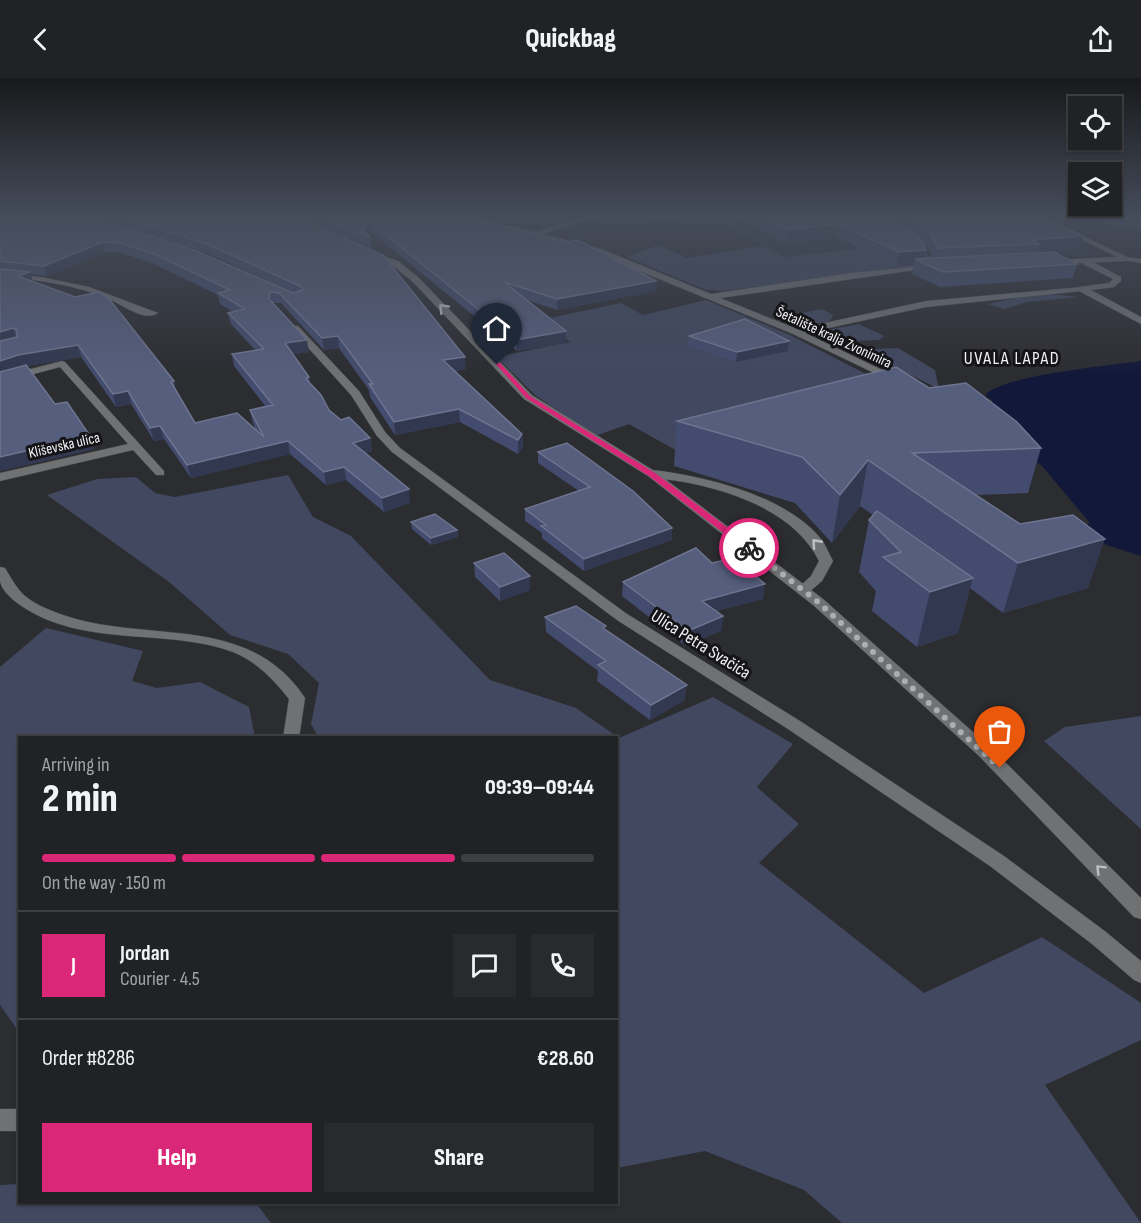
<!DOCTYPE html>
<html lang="en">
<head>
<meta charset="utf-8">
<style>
  :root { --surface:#212225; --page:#292a2d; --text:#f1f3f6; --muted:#a2a4a7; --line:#3e3f42; --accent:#db2777 }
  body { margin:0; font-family:"Sofia Sans Condensed",sans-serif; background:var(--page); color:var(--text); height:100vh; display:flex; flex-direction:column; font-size:22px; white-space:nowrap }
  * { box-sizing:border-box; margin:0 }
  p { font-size:20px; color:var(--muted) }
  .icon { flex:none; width:33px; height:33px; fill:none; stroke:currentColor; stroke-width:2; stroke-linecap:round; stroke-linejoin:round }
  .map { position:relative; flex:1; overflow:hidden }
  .side { position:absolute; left:18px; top:658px; width:600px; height:468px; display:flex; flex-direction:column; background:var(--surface); border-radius:0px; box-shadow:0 2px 4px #0004,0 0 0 2px var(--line) }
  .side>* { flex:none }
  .tools { position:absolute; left:1068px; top:18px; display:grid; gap:12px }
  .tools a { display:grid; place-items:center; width:54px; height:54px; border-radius:0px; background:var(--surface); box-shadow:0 2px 4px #0004,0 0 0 2px var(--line); font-size:30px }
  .pin { position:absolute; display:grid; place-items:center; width:51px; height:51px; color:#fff; margin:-62px -26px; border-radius:50% 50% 50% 0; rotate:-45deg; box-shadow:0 0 6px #0007 }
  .pin .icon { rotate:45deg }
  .courier { position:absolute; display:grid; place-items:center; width:60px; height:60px; margin:-30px; border:4px solid #db2777; border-radius:50%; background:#fff; color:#222; box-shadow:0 2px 8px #0007 }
  .headline em { font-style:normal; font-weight:800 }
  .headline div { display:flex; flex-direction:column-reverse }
  .headline { display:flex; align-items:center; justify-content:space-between; height:102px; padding:0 24px }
  h1 { font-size:39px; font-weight:800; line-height:45px }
  .bar { display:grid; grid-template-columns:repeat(4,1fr); gap:9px 6px; align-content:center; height:72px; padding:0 24px }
  .bar i { height:8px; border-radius:4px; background:var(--line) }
  .bar .current { background:var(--accent) }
  .bar p { grid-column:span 4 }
  .line { display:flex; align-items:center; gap:15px; padding:0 24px; border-top:2px solid var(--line) }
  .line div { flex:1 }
  .round { display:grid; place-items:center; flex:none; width:63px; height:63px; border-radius:0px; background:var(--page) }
  .primary-button { display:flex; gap:12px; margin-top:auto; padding:12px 24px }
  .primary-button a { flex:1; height:69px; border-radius:0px; background:var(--accent); color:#fff; font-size:24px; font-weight:800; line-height:69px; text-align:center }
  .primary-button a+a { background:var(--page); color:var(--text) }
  header { display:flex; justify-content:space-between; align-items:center; height:78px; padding:0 24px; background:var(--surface); font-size:27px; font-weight:800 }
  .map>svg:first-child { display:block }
  .built { fill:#32353f }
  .green { fill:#414860 }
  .water { fill:#121839 }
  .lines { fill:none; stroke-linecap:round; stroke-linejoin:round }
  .lane-casing { stroke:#48494d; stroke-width:1 }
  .street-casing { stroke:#48494d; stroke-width:1 }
  .lane { fill:#707173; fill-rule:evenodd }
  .street { fill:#707173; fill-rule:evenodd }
  .wall { fill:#434c6e; fill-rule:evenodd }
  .shaded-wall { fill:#323850 }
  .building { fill:#565e7d; stroke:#6e7590; stroke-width:1.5 }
  .oneway { stroke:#bebfc2 }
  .route { fill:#db2777 }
  .done { stroke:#adaeb1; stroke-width:6; stroke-dasharray:0 10.8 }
  .labels { text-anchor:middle; stroke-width:6; stroke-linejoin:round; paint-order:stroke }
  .far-street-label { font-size:15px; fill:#f2f3f6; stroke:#151517 }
  .far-quarter-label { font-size:18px; letter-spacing:1.5px; fill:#f2f3f6; stroke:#151517 }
  .street-label { font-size:18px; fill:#f2f3f6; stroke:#151517 }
</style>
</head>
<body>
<header><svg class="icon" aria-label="back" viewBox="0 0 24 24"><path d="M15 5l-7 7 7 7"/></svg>Quickbag<svg class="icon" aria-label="share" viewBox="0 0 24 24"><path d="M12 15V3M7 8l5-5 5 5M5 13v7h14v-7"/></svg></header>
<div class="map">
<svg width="1141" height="1145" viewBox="0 0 1141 1145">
  <rect width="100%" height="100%" fill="#2c2d31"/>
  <path class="built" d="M801,137L1067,158L1093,173L1095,177L954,184L919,163L784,179L723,147Z"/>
  <path class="green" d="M907,165L943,185L722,213L704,211L627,179L658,167L687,180L764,168L784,179Z
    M1038,215L1079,219L1027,224L1004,231L988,226Z
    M706,222L790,257L905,316L679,374L629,346L595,358L535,317L496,279L570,264L540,242L621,225L643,237Z
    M822,231L833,237L830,243L801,249L780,239Z
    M859,246L884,258L879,262L830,264L817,254Z
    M898,270L935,292L939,311L873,278L852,272Z
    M288,397L313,439L351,458L490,602L576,630L619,660L713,619L793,666L757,709L799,746L759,785L924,915L1042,859L1141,925V962L1045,1007L1141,1145H842L804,1112L705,1073L617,1090L616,660H319L311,646L319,605L288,576L230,557L169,504L47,417L97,401L136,399L155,415L175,419Z
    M46,550L143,573L132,603L157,610L200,604L249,629L255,660H20L19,954L0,927V589Z
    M1141,638V751L1044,663L1065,649Z
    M19,1106L20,1125H256L271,1145H0V1107Z"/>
  <path class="water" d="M1141,283V478L1094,463L1075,452L1090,445L1042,388L988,348L992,322L986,319L987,315C1013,296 1106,288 1141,283Z"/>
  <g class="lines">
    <g class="lane-casing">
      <path id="lane" d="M1083,182H1089L1121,199V203L1114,209L1091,212L1141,239V246L1079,213V209L1109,205L1113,201L1083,186Z
        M62,283L65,284L164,393V397H156L133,372L0,403V395L128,366L60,289L0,305V299Z
        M652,392C706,398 787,418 822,462C826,468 829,476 833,483L822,503L808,515H798L796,512L811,498L819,483C797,438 741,416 694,406C678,402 663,402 648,398V394Z"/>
    </g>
    <g class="street-casing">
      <path id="street" d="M589,137H602L542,156L604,172L711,216L851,195L932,187L936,189L720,220L797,251L926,223L1082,209L1086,211L1082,213L926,229L805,255L901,301V305L897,306L793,256L598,176L506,150L510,148L534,154Z
        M1031,137H1040L1127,179L1141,181V185L1129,183L1051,186L1054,182L1117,179Z
        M366,172L398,183L418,199L532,317L656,394L823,521L991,670L1141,820V841L1134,839L979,678L813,527L648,398L524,321L412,203L392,187L366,176Z
        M0,195L41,199L89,209L158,235C145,244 124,228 111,222C77,207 37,201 0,199Z
        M292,248H298L359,313L385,354L400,370L627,536L800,643L1004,778L1106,854L1141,883V905L1134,902L1092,866L990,788L788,651L617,542L392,374L377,358L351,317L292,252Z
        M0,489L5,490C10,498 14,506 20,513C30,525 49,532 63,537C147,566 248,534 305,620L299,660H283L289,621C274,602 256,583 233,574C165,549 84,571 20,527C12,521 2,513 0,503C0,499 0,493 0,489Z
        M0,1031H20V1053H0Z"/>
    </g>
    <use href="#lane" class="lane"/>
    <use href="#street" class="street"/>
  </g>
  <path class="wall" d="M0,137H293L466,291L455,293L522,356L523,369L518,376L460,344L395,357L370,319L369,312L339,270L324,272L281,225H273L309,274L293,276L309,299L310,306L329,332L341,342L370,360L372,373L365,375L410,425L384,434L346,402L326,407L290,376L191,400L164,361L154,363L131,326L116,329L81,279L27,288L55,326L90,358L94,371L0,393ZM132,152L139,153L209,176L293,215ZM105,174H119L154,186L218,217L220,226L233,234L228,235L231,246L256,273L232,276L234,288L266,329L250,332L253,345L256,353L195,345L176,313L174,303L33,204L30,196L47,198Z
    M295,137H467L656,203V213L557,232L527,222L566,265L517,273L371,154L368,157L370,160L371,170Z
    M651,137H685L665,144Z
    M732,137H1038L1079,171L1054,174L1077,186L1073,200L940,209L912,196L914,187L897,188L836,159L787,166ZM923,165L927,168L933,180L924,181L926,172Z
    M1063,137H1141V152Z
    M689,258L789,263L788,273L736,284L688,268Z
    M929,310L1041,370L1028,415L977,417L1088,510L1003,535L970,510L958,555L917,569L872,533L876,513L859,494L869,442L873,437L860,428L832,465L795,425L674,388L677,343Z
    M538,374L672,462L584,493L542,460V455L525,443V431L579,413L538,385Z
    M411,444L457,452L458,459L431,467L412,451Z
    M474,485L530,498V512L500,523L475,499Z
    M712,485L763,521L716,533L723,538L721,553L686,568L622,518L623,504Z
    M545,539L606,552L685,622L650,642L597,603L598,593L546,554Z"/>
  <path class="shaded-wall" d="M665,137H685L665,144Z
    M370,144L371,154L366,159L363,151Z
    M838,146L836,159L787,166L788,152Z
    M1083,158L1079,171L1038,175L1040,166L1032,162Z
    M103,164L105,174L47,198L44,188Z
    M926,172L923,185L915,181L914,187L897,188L899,174Z
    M30,194L33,204L18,198Z
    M656,203V213L557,232V221Z
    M13,250L17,262L0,266V254Z
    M566,253V265L517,273L516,262Z
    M338,258L339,270L324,272L322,260Z
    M307,262L309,274L287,277L285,265Z
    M789,263L788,273L736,284L737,274Z
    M78,267L81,279L22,289L0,297V283L18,277Z
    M465,279L466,291L444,294L443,282Z
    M128,313L131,326L116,329L113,316Z
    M459,331L460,344L395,357L394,344Z
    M160,348L164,361L154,363L150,350Z
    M522,356L523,369L518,376V362Z
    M90,358L94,371L0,393V379Z
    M370,360L372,373L355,379L353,365Z
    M288,363L290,376L191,400L187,387Z
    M868,382L860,428L832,465L840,417Z
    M344,389L346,402L326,407L324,394Z
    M409,411L410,425L384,434L382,420Z
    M672,450V462L584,493V481Z
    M457,452L458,459L431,467V460Z
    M1105,461L1088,510L1003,535L1018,485Z
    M530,498V512L500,523V509Z
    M973,500L958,555L917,569L930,514Z
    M765,506L763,521L700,537L702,523Z
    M723,538L721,553L686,568L688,553Z
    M687,607L685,622L650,642L651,627Z"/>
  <path class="building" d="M0,137H57L131,151L199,174L293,215L303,212L302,209L207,166L136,143L100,137H293L383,177L465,279L443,282L522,356L518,362L459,331L394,344L369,306H373L338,258L322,260L279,215L270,214L269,221L307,262L285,265L309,299L306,301L321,317L329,332L341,342L349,339L370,360L353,365L409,411L382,420L344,389L324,394L288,363L187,387L160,348L150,350L128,313L113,316L78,267L18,277L0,283V263L17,259V252L13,250L0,254V191L30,194L18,198L75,219L99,214L110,222L174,303L171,304L195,345L237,335L264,359L250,332L273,327L232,276L264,271L228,235L245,231L218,215L230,212L152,175L116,164H103L44,188L0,183Z
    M316,137H466L566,165L576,162L584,165L656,203L557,221L504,204L566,253L516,262L370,144L363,151L370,160Z
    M759,137H886L921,161L926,172L899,174L838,146L788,152Z
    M903,137H1038L1083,158L1032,162L1040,166L937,170L930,154Z
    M1054,174L1077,186L943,194L915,181Z
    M745,241L789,263L737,274L689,258Z
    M26,287L55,326L67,324L90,358L0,379V294Z
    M896,289L929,310L966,305L1017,344L1041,370L912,375L1020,446L1073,437L1105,461L1018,485L868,382L840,417L802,379L677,343Z
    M567,365L633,413L672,450L584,481L541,448L546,447L525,431L590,409L538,374Z
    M877,433L973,500L930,514L883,479L901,474L869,442Z
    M435,436L457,452L431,460L411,444Z
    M696,470L712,485L734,480L765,506L702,523L723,538L688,553L623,504Z
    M504,475L530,498L500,509L474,485Z
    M576,528L606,548L603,550L687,607L651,627L598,587L606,583L545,539Z"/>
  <defs><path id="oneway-chevron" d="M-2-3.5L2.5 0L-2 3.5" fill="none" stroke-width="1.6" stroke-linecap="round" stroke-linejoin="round" transform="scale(1.5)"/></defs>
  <g class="oneway">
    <use href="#oneway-chevron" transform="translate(443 230) rotate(-134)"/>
    <use href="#oneway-chevron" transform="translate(816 465) rotate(-132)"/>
    <use href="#oneway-chevron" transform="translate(1100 791) rotate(-135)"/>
  </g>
  <linearGradient id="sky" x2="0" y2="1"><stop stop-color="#18191b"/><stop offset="0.46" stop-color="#454c5a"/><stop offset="1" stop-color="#454c5a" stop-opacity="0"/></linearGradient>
  <rect width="1141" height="298" fill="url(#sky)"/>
  <path class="route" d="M495,285H500L530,318L655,395L752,468V472H746L649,398L526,320Z"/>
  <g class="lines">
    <path class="done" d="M749,470L818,524L1000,690"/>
  </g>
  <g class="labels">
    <g class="far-street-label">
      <text transform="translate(834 259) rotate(25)" y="5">Šetalište kralja Zvonimira</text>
      <text transform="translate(64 367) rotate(-13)" y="5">Kliševska ulica</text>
    </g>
    <g class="far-quarter-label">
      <text x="1012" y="286">UVALA LAPAD</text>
    </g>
    <g class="street-label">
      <text transform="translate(701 566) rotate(32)" y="6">Ulica Petra Svačića</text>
    </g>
  </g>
</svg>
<div class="tools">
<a><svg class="icon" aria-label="locate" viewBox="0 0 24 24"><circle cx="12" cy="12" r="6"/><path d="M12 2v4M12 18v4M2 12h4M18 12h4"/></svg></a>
<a><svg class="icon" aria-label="layers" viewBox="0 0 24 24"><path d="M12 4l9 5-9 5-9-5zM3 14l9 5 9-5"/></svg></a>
</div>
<div class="pin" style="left:1000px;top:690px;background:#ea580c"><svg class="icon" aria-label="bag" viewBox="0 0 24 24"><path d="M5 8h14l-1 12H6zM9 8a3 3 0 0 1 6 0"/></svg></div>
<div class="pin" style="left:497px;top:287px;background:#1f2937"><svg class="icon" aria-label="home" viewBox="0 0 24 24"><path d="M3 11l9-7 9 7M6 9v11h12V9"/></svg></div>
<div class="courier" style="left:749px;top:470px"><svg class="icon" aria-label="bike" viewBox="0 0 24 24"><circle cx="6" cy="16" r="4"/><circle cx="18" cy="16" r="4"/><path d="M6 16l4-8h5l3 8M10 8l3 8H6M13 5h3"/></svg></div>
<section class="side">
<div class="headline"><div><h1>2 min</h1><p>Arriving in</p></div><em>09:39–09:44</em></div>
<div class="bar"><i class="current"></i><i class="current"></i><i class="current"></i><i></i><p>On the way · 150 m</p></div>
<div class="line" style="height:108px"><b class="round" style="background:var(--accent);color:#fff">J</b><div><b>Jordan</b><p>Courier · 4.5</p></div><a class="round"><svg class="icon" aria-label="chat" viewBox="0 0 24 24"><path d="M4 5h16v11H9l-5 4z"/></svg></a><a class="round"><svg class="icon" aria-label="phone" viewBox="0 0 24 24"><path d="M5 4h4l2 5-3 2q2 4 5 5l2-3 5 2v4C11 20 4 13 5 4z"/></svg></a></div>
<div class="line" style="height:78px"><div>Order #8286</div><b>€28.60</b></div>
<div class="primary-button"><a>Help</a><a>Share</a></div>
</section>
</div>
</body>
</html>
